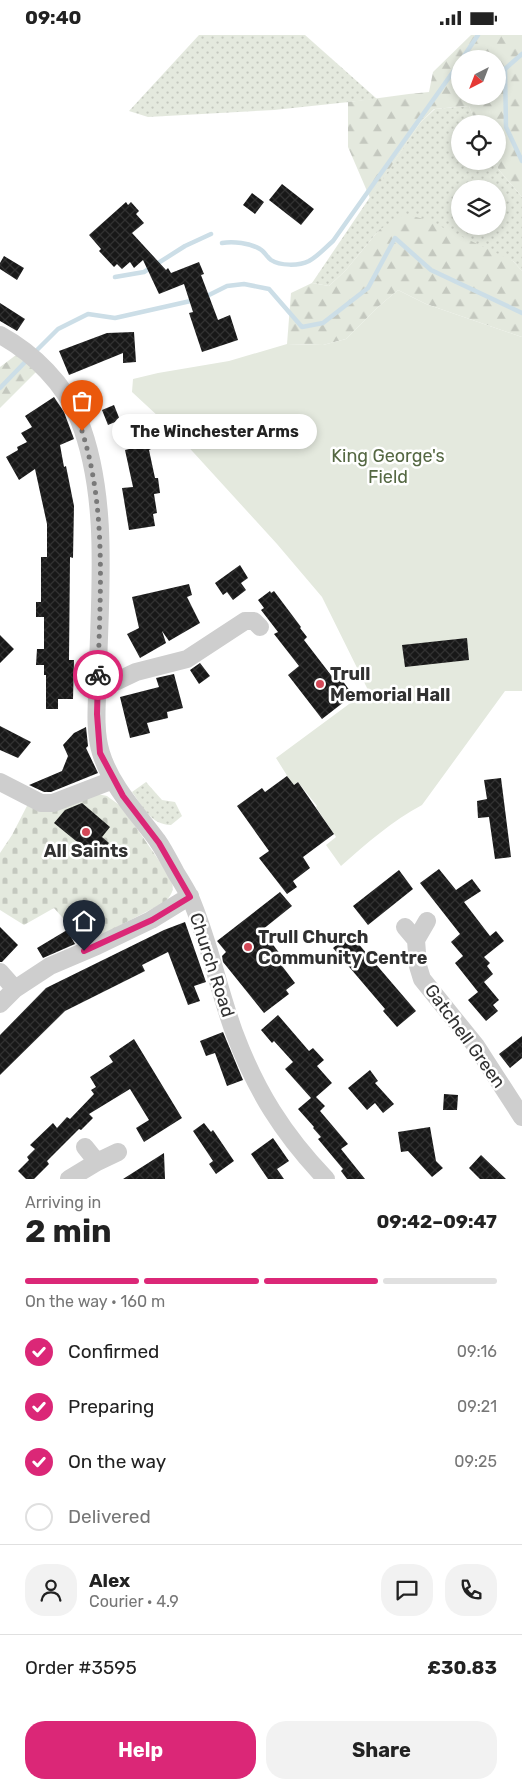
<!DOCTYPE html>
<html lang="en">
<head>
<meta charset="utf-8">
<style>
  :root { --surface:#fff; --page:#f2f2f2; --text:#222; --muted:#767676; --line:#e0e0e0; --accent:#db2777 }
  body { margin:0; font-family:Rubik,sans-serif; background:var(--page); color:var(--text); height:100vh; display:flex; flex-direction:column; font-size:19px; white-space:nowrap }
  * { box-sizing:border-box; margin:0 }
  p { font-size:16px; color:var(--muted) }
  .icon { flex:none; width:28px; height:28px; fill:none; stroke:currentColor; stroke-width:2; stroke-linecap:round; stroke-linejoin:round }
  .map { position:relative; height:1144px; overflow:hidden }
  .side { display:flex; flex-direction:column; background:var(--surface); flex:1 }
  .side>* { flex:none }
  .needle { width:32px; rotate:222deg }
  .tools { position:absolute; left:451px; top:15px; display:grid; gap:10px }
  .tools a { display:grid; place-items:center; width:55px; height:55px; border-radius:50%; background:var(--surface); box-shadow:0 2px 8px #0003; font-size:25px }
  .pin { position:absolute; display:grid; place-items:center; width:42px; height:42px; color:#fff; margin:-51px -21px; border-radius:50% 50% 50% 0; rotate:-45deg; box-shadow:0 0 5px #0007 }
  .pin .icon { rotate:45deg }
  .courier { position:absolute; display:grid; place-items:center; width:50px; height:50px; margin:-25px; border:4px solid #db2777; border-radius:50%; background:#fff; color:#222; box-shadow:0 1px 6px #0007 }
  .bubble { position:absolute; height:35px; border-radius:18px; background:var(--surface); box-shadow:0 2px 8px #0003; font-size:16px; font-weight:700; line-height:35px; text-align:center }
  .summary em { font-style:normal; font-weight:700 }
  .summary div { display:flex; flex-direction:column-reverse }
  .summary { display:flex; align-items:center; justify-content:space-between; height:85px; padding:0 25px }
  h1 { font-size:32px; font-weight:700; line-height:38px }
  .bar { display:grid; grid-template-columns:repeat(4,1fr); gap:8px 5px; align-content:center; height:60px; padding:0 25px }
  .bar i { height:6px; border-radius:4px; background:var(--line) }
  .bar .active { background:var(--accent) }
  .bar p { grid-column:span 4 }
  .line { display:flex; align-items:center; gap:12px; padding:0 25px; border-top:1px solid var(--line) }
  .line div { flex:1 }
  .round { display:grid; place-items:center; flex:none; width:52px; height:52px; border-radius:20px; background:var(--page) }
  ol { padding:0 25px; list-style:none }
  li { display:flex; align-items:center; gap:15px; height:55px }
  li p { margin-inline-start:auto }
  li .icon { padding:5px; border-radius:50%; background:var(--accent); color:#fff; stroke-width:4 }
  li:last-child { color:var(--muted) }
  li i { width:28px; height:28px; border:2px solid var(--line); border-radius:50% }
  .action { display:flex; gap:10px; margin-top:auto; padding:10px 25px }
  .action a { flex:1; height:58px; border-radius:20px; background:var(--accent); color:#fff; font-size:20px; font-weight:700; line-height:58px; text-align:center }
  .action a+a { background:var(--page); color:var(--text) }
  .status { display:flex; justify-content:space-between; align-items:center; height:35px; padding:0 25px; background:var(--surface); direction:ltr }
  .status svg { height:14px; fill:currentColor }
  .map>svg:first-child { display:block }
  .grass { fill:url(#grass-dots); fill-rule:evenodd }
  .forest { fill:url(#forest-firs); fill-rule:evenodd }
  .cemetery { fill:url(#cemetery-stones) }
  .park { fill:#e4e9de }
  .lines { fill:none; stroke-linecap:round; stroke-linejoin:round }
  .stream { stroke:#ccdee7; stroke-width:4.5 }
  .building { fill:url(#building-cross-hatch) }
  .street { stroke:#cecece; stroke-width:18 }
  .done { stroke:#797979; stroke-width:5; stroke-dasharray:0 9 }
  .route { stroke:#db2777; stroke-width:6 }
  .poi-dot { fill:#d34857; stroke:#fff; stroke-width:2 }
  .labels { text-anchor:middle; stroke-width:5; stroke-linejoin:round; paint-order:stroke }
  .park-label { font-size:18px; fill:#556843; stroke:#fff }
  .poi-label { font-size:18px; font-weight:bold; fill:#313131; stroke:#fff; text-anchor:start }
  .street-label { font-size:18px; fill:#313131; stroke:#fff }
</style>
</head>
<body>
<div class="status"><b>09:40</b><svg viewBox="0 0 49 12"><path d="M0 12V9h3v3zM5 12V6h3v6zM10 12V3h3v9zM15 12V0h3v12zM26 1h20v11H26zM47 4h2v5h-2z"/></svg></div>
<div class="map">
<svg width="522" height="1144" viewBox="0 0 522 1144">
  <defs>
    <pattern id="grass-dots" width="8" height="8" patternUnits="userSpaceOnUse" patternTransform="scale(1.25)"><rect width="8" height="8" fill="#e4e9de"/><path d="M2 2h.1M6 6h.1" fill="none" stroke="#c4c8bf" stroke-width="1.8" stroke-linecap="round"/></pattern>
    <pattern id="forest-firs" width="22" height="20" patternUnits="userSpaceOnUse" patternTransform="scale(1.25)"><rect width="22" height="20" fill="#e4e9de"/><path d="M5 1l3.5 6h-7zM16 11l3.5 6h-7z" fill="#c4c8bf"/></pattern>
    <pattern id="cemetery-stones" width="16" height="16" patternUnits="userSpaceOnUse" patternTransform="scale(1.25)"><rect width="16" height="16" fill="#e4e9de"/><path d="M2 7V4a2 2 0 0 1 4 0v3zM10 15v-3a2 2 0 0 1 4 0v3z" fill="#c4c8bf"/></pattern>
    <pattern id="building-cross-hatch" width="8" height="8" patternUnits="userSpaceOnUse" patternTransform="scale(1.25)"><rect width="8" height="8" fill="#181818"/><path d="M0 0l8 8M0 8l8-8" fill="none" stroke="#313131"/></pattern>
  </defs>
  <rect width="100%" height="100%" fill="#fff"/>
  <path class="grass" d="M199,0H305L377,64L274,75L148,82L129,76Z
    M469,71L476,89H460V126H494L499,135L522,162V236L513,226L379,195L346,235L329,251L312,248L420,88L435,74ZM460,154H498V191H460Z
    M146,747L162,765L175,767L182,781L171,790C150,789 144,773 132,757Z"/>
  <path class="forest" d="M471,0H522V162L499,135L494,126H498V89H476L469,71L434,74L420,88L370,163L348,112V67C375,64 402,59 429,57L433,37ZM460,24H498V61H460Z
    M405,179L427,185L513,226L522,236V302L426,269L398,255L378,272L346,304L323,310L287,309L291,258L312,248L329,251L346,235L379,195Z
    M16,320L37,336L0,373V332Z"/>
  <path class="cemetery" d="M93,758L107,761L122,772L169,840C175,853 174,857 165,867L81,911L77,899L54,873L24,890L0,875V818L12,800L29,767Z"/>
  <path class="park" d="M398,255L426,269L522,302V656H505L422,770C392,786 367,808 341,831L326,810L336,802L316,772L317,771L298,747L293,750L276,723L368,655L322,562L277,509L173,395L132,357L133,344L158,338L229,326L287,309L323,310L346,304L378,272Z"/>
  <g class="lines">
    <path class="stream" d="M522,19L505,34L506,92L522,126
      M462,24L478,0
      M222,208C233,206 250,208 260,214C264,216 267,222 271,225C280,231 299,231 309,226C318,221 325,213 333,206L460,27
      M115,242L144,237L185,211L211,199
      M205,262L227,251L244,249L269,254L302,292L323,288L368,253L395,203L431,235L522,278
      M33,319L58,294L88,279L115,283L195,265
      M0,353L28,324"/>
  </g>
  <path class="building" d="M282,149L314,174L301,190L269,165Z
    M252,158L264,167L255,179L243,170Z
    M126,167L128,170L131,167L139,176L136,179L144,188L132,198L166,235L168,233L171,238L199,227L204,239L201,240L218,285L230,280L238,305L202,317L189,278L193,277L184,249L159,259L143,225L134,233L130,227L122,234L117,229L114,232L99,216L101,214L89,200Z
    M4,221L24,233L17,245L0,234V228Z
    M0,268L25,284L17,296L0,286Z
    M134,297L136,327L123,328V318L69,340L59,316L107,298Z
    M54,362L64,377L74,404L60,410L64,432L66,431L74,471L73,523L70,522L69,625H74L73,664H58V674H46V640H44V630H36L37,614H44V582H36V567H41V522H47V489L35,434L19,445L6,422L18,415L17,412L27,407L21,398L32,392L25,381Z
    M114,370L120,385L108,390L102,375Z
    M140,390L146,403H148L151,414L149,415L155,443H158L160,458L154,459L157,478L153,479L155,491L129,495L122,453L133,452L125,415L129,414L128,395Z
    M240,530L248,543L241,548L246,555L233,565L227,557L223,560L215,548Z
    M189,549L192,560L187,562L200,588L169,606L162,596L166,608L140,623L127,599L139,593L132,562Z
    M270,556L271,558L274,556L301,592L300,593L307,602L304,605L334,644L339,641L353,660L322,684L288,640L299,631L274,599L278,597L261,575L264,573L258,565Z
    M0,600L14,614L0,628Z
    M467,603L469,625L405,632L402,610Z
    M200,628L210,641L199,649L190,635Z
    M174,639L183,673L167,677L168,683L147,688L150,698L130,703L120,662L159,652L156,643Z
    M0,691L31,707L18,723L0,715Z
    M86,692L88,711L86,713L98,738L51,757H44L29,750L62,736L68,721L63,710L74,698Z
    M287,741L294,750L298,747L334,799L303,822L310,833L293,846L297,852L287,859L259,823L269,816L237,771L262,753L265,757Z
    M501,743L511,822L495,824L489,782L478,783L477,766L487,764L484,745Z
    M82,768L110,792L102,802L109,808L101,818L92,810L87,815L54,788L65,775Z
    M439,834L456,855L472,844L481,856L464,867L490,901L496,896L504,906L484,922L490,928L487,931L493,939L484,947L499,965L493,970L498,976L486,986L468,965L478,957L455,928L463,921L451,907L460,899L420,848Z
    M399,835L413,854L368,890L353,871Z
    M280,857L292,871L262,895L280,919L276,923L295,948L286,955L289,959L264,978L223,927L222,921L226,917L217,906Z
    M185,887L206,947L194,951L200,966L188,970L168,917L142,930L145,936L65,976L0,1040V1000L46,953L164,895Z
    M0,892L18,910L2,927H0Z
    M67,895L75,909L43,923L37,913Z
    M350,899L416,976L397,992L383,976L385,974L333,913Z
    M278,980L309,1016L313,1013L324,1025L317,1031L332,1048L316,1062L325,1071L320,1076L348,1109L341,1114L365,1144H347L341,1136L343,1134L318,1104L321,1102L313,1093L314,1092L298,1074L311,1063L285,1034L293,1027L274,1006L272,1008L261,995Z
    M223,997L243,1045L227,1051L215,1018L206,1021L200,1006Z
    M522,1001V1023L510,1033L499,1019Z
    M134,1004L182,1083L144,1107L136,1093L149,1085L130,1054L89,1079L93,1083L81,1095L79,1094L47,1126L49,1129L34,1144H26L18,1136L29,1125L27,1122L35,1114L30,1110L53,1088L57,1093L67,1082L70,1084L94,1059L91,1055L96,1052L90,1042L113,1027L109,1021Z
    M370,1035L378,1046L375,1048L394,1069L383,1078L375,1068L367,1075L348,1053Z
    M444,1059L458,1060L457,1075H443Z
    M204,1088L211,1097L213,1095L234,1126L216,1139L209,1129L213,1126L193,1096Z
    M430,1092L436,1126L443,1133L432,1142L408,1116L401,1117L398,1097Z
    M273,1103L289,1126L277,1134L284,1144H268L251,1119Z
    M164,1118L165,1144H123Z
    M481,1120L506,1144H480L469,1133Z"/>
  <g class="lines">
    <path class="street" d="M0,300C33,318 65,349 79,385C109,460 100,555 98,633C98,659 93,693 101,718C111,751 137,778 157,805C164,815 170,827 176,838C181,846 186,854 190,862C209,906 218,953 234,997C256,1056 283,1099 326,1144
      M98,647H115L136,637L187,624L245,586H254L260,592
      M0,747L41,768H53L113,745
      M427,886L416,905L418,931L422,944L476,1011L522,1082
      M405,892L416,905
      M0,937L15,954
      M0,969L15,954L50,931L97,911L151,885L190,861
      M85,1112L97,1127
      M69,1144L97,1127L118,1117"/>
  </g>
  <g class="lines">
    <path class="done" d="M82,396C107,475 100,559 98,640"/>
    <path class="route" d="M84,916L152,885L190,862L159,808L123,761L100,718L97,679L98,640"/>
  </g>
  <g class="poi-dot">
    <circle cx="320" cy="649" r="5"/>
    <circle cx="86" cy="797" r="5"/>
    <circle cx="248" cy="912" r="5"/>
  </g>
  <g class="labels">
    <g class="park-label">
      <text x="388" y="427">King George's<tspan x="388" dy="21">Field</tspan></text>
    </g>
    <g class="poi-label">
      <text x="330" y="645">Trull<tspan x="330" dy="21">Memorial Hall</tspan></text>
      <text x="86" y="822" text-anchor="middle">All Saints</text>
      <text x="258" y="908">Trull Church<tspan x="258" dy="21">Community Centre</tspan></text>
    </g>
    <g class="street-label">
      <text transform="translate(212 930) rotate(72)" y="6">Church Road</text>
      <text transform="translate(465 1001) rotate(54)" y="6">Gatchell Green</text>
    </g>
  </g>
</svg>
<div class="tools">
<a><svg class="needle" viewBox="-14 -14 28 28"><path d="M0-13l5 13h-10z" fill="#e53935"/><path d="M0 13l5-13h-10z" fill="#767676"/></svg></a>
<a><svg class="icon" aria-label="locate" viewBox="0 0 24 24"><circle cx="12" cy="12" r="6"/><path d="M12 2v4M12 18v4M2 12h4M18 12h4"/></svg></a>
<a><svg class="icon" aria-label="layers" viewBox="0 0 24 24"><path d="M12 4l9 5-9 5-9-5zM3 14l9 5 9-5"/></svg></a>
</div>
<div class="pin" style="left:82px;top:396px;background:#ea580c"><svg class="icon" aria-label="bag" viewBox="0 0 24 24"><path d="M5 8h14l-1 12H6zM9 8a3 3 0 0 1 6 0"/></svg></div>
<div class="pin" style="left:84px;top:916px;background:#1f2937"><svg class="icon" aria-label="home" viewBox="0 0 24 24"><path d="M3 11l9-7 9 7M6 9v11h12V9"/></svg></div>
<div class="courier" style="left:98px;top:640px"><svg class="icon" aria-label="bike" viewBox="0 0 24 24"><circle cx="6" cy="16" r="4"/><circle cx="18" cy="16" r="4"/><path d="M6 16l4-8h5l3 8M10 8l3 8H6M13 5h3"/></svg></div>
<div class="bubble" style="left:112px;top:379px;width:205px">The Winchester Arms</div>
</div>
<section class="side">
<div class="summary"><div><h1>2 min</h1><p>Arriving in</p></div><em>09:42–09:47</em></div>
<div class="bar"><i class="active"></i><i class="active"></i><i class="active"></i><i></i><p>On the way · 160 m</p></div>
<ol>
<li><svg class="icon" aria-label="check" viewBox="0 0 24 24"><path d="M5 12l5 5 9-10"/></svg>Confirmed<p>09:16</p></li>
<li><svg class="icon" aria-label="check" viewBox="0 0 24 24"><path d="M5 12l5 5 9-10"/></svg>Preparing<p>09:21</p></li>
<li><svg class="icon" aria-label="check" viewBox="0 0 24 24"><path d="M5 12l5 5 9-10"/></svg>On the way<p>09:25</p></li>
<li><i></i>Delivered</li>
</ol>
<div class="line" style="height:90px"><a class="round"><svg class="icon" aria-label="person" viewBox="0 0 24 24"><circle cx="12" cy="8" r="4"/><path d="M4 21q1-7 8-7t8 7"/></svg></a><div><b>Alex</b><p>Courier · 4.9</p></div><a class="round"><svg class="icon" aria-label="chat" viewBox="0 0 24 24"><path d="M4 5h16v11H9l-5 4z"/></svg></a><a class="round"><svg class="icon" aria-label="phone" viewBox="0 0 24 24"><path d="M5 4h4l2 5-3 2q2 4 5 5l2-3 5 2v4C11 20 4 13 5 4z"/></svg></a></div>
<div class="line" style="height:65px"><div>Order #3595</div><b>£30.83</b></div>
<div class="action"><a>Help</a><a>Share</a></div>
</section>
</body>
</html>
